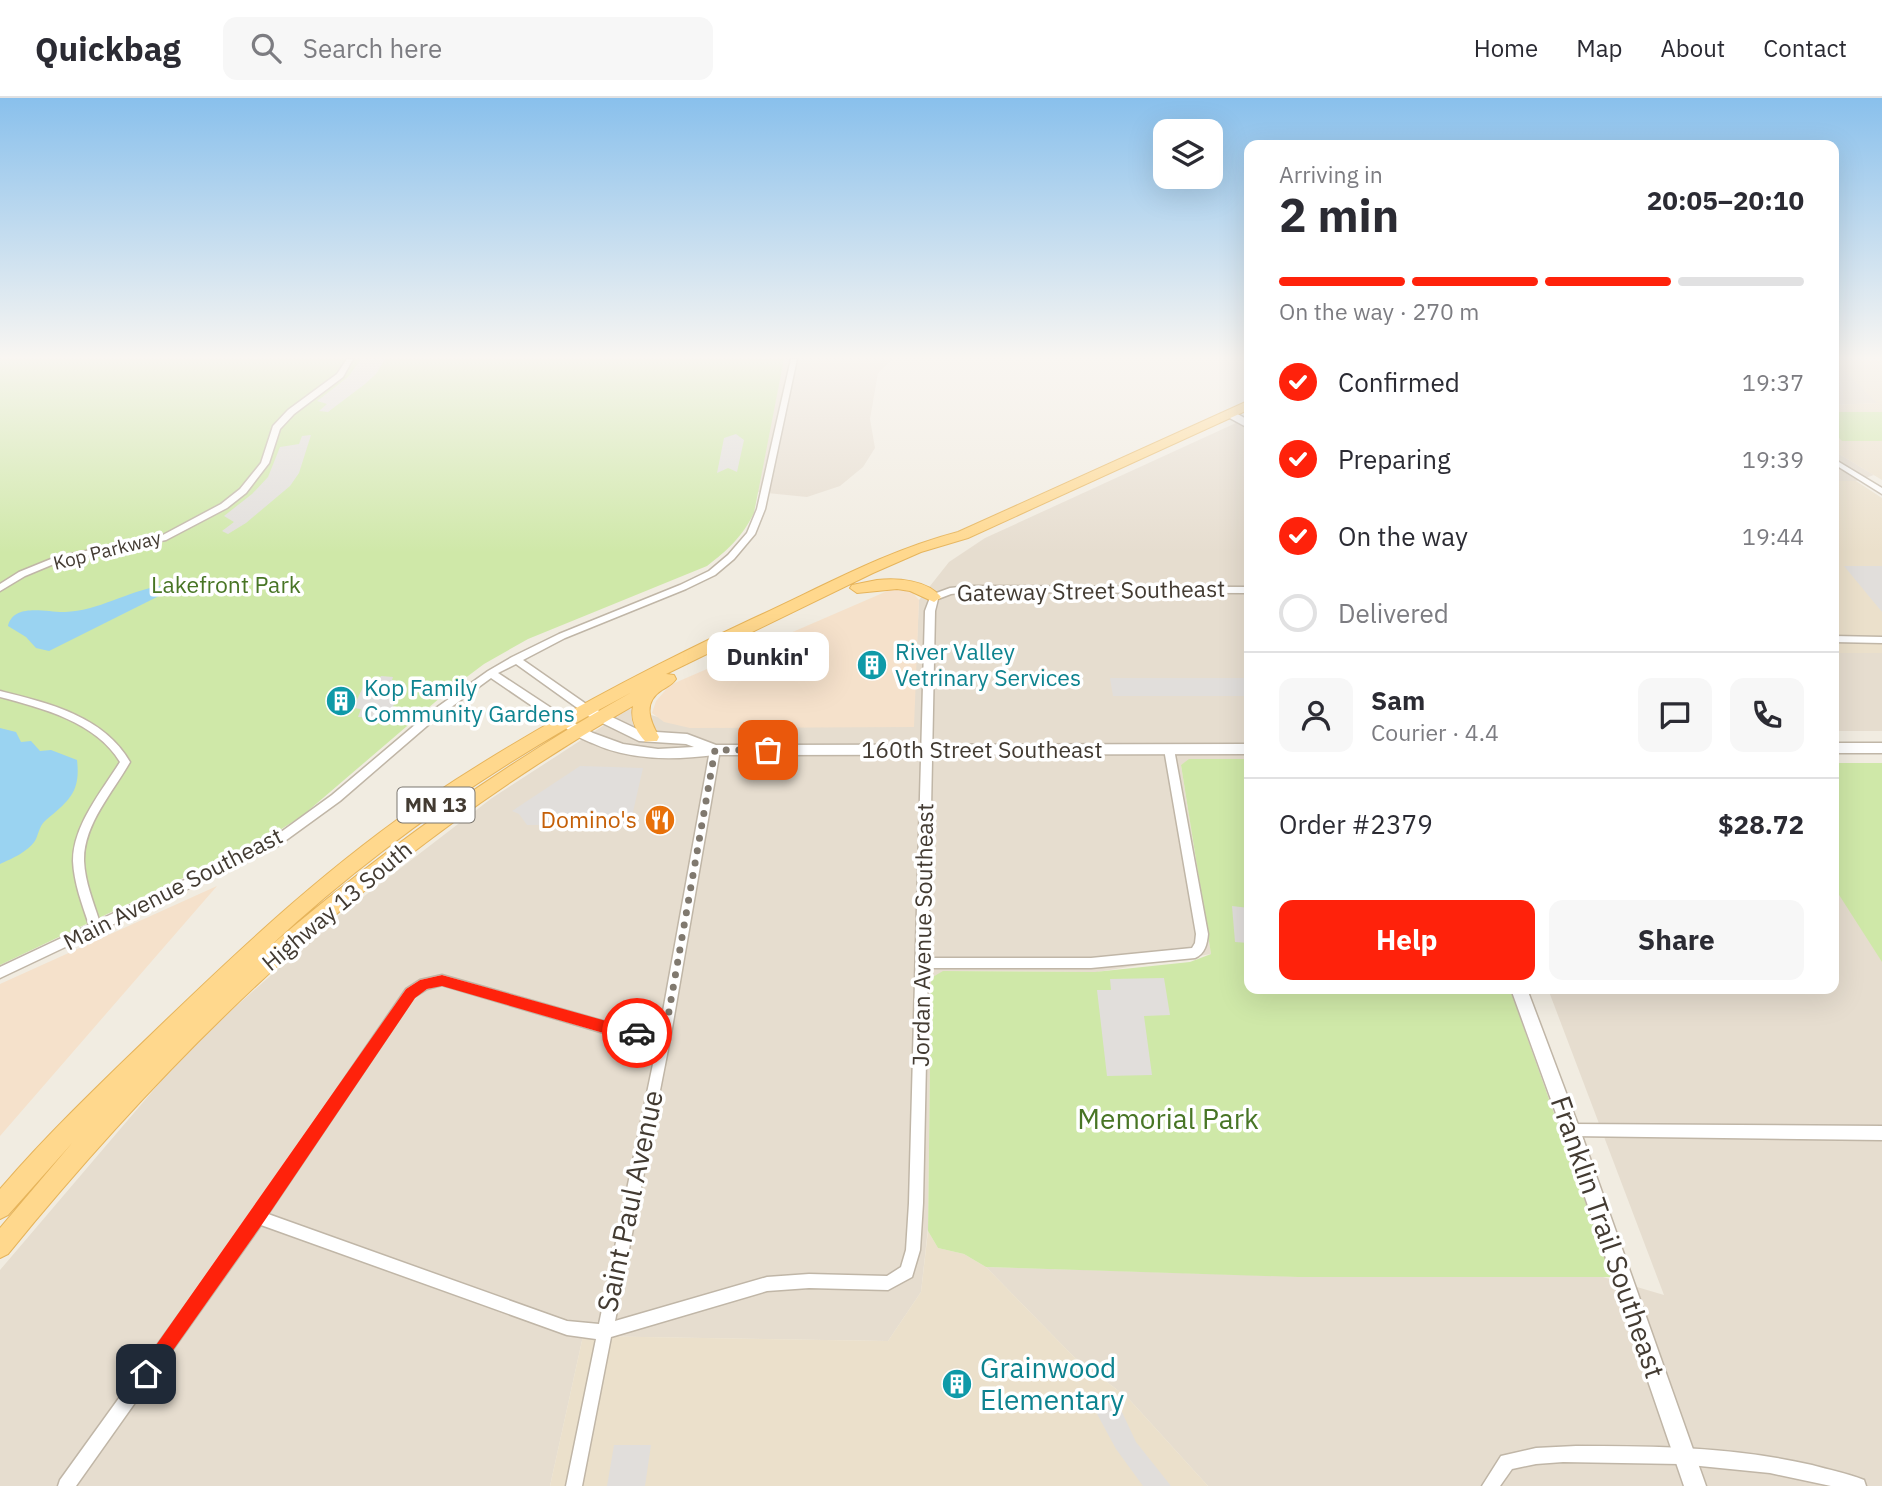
<!DOCTYPE html>
<html lang="en">
<head>
<meta charset="utf-8">
<style>
  :root { --surface:#fff; --page:#f7f7f7; --text:#2b2b33; --muted:#7c7c81; --line:#e1e1e2; --accent:#ff220b }
  body { margin:0; font-family:"IBM Plex Sans",sans-serif; background:var(--page); color:var(--text); height:100vh; display:flex; flex-direction:column; font-size:26px; white-space:nowrap }
  * { box-sizing:border-box; margin:0 }
  p { font-size:23px; color:var(--muted) }
  .icon { flex:none; width:38px; height:38px; fill:none; stroke:currentColor; stroke-width:2; stroke-linecap:round; stroke-linejoin:round }
  .map { position:relative; flex:1; overflow:hidden }
  .side { position:absolute; left:1244px; top:42px; width:595px; height:854px; display:flex; flex-direction:column; background:var(--surface); border-radius:14px; box-shadow:0 7px 28px #0002 }
  .side>* { flex:none }
  .controls { position:absolute; left:1153px; top:21px; display:grid; gap:14px }
  .controls a { display:grid; place-items:center; width:70px; height:70px; border-radius:14px; background:var(--surface); box-shadow:0 7px 28px #0002; font-size:35px }
  .pin { position:absolute; display:grid; place-items:center; width:60px; height:60px; color:#fff; margin:-30px; border-radius:14px; box-shadow:0 4px 10px #0006 }
  .courier { position:absolute; display:grid; place-items:center; width:70px; height:70px; margin:-35px; border:5px solid #ff220b; border-radius:50%; background:#fff; color:#222; box-shadow:0 2px 9px #0007 }
  .bubble { position:absolute; height:49px; border-radius:14px; background:var(--surface); box-shadow:0 7px 28px #0002; font-size:23px; font-weight:700; line-height:49px; text-align:center }
  .overview em { font-style:normal; font-weight:700 }
  .overview div { display:flex; flex-direction:column-reverse }
  .overview { display:flex; align-items:center; justify-content:space-between; height:119px; padding:0 35px }
  h1 { font-size:46px; font-weight:700; line-height:52px }
  .bar { display:grid; grid-template-columns:repeat(4,1fr); gap:10px 7px; align-content:center; height:84px; padding:0 35px }
  .bar i { height:9px; border-radius:5px; background:var(--line) }
  .bar .current { background:var(--accent) }
  .bar p { grid-column:span 4 }
  .line { display:flex; align-items:center; gap:18px; padding:0 35px; border-top:2px solid var(--line) }
  .line div { flex:1 }
  .round { display:grid; place-items:center; flex:none; width:74px; height:74px; border-radius:14px; background:var(--page) }
  ol { padding:0 35px; list-style:none }
  li { display:flex; align-items:center; gap:21px; height:77px }
  li p { margin-inline-start:auto }
  li .icon { padding:7px; border-radius:50%; background:var(--accent); color:#fff; stroke-width:4 }
  li:last-child { color:var(--muted) }
  li i { width:38px; height:38px; border:4px solid var(--line); border-radius:50% }
  .action { display:flex; gap:14px; margin-top:auto; padding:14px 35px }
  .action a { flex:1; height:80px; border-radius:14px; background:var(--accent); color:#fff; font-size:28px; font-weight:700; line-height:80px; text-align:center }
  .action a+a { background:var(--page); color:var(--text) }
  header { display:flex; align-items:center; gap:42px; box-sizing:border-box; height:98px; padding:0 35px; background:var(--surface); border-bottom:2px solid var(--line) }
  header strong { font-size:33px }
  nav { display:flex; gap:38px; margin-inline-start:auto; font-size:24px }
  .search { width:490px; height:63px; background:var(--page); display:flex; align-items:center; gap:18px; box-sizing:border-box; padding:0 24px; border-radius:14px; color:var(--muted); font-size:26px }
  .map>svg:first-child { display:block }
  .residential { fill:#e6ddcf }
  .commercial { fill:#f5e1cb }
  .education { fill:#ebe0cb }
  .green { fill:#cfe8a8 }
  .parking { fill:#e1dedb }
  .water { fill:#9ad3f1 }
  .lines { fill:none; stroke-linecap:round; stroke-linejoin:round }
  .minor-casing { stroke:#c0b6a7; stroke-width:3 }
  .tertiary-casing { stroke:#c0b6a7; stroke-width:3 }
  .primary-casing { stroke:#e6b45b; stroke-width:2 }
  .minor { fill:#fff; fill-rule:evenodd }
  .tertiary { fill:#fff; fill-rule:evenodd }
  .primary { fill:#ffd88d; fill-rule:evenodd }
  .route { fill:#ff220b }
  .done { stroke:#80796f; stroke-width:7; stroke-dasharray:0 12.6 }
  .labels { text-anchor:middle; stroke-width:7; stroke-linejoin:round; paint-order:stroke }
  .far-street-label { font-size:19px; fill:#433b32; stroke:#fff }
  .shield { fill:#fff; stroke:#7b7670; stroke-width:2 }
  .shield-label { font-size:21px; font-weight:bold; fill:#433b32 }
  .park-label { font-size:23px; fill:#487525; stroke:#fff }
  .street-label { font-size:23px; fill:#433b32; stroke:#fff }
  .culture-label { font-size:23px; fill:#0d838f; stroke:#fff; text-anchor:start }
  .food-label { font-size:23px; fill:#c56008; stroke:#fff; text-anchor:end }
  .near-park-label { font-size:28px; fill:#487525; stroke:#fff }
  .near-street-label { font-size:28px; fill:#433b32; stroke:#fff }
  .near-culture-label { font-size:28px; fill:#0d838f; stroke:#fff; text-anchor:start }
</style>
</head>
<body>
<header>
<strong>Quickbag</strong>
<div class="search"><svg class="icon" aria-label="search" viewBox="0 0 24 24"><circle cx="10" cy="10" r="6"/><path d="M15 15l6 6"/></svg>Search here</div>
<nav><a>Home</a><a>Map</a><a>About</a><a>Contact</a></nav>
</header>
<div class="map">
<svg width="1882" height="1388" viewBox="0 0 1882 1388">
  <rect width="100%" height="100%" fill="#f1ece1"/>
  <path class="residential" d="M783,261H893L878,275L870,321L875,350L863,369L840,388L807,399L757,394Z
    M1834,261H1882L1837,263L1878,305L1834,307Z
    M1249,319V661H1191L1181,667L1211,856L1097,874L946,873L931,880L928,1130L921,1194L888,1243L583,1238L550,1388H0V1172L191,948L337,819L492,700L629,611L658,619L913,629L919,502L949,464L985,440Z
    M1834,353L1874,377L1856,383H1834Z
    M1834,555H1882V633H1834Z
    M1834,787L1882,863V1388H1208L1128,1300L1074,1259L986,1169L1315,1179H1603L1664,1197L1548,891H1834Z"/>
  <path class="commercial" d="M892,491L912,494L919,502L914,629L690,630L664,624L652,615L656,603L670,587Z
    M217,788L0,1038V886Z"/>
  <path class="education" d="M1835,263H1882V382L1834,353V307L1877,305Z
    M1834,383H1856L1882,400V555H1834Z
    M928,1133L938,1150L964,1156L986,1169L1074,1259L1128,1300L1208,1388H550L583,1238L888,1243L921,1194Z"/>
  <path class="green" d="M0,261H784L754,415C742,439 728,452 707,468L528,541L484,566L448,593L302,718L267,740L0,867Z
    M1834,314H1882V343H1842L1834,335Z
    M1189,661H1249L1250,891H1510L1612,1179H1298L986,1169L964,1156L938,1150L928,1133L931,880L943,873L1095,874L1190,864L1211,856L1181,667Z
    M1834,665H1882V864L1834,789Z"/>
  <path class="parking" d="M361,261H385L376,276L365,286L328,314L319,313L327,306L317,303L348,279Z
    M736,336L744,342L737,374L728,370L717,375L724,340Z
    M311,337L299,375L290,388L246,425L228,436L222,433L234,424L224,418L252,396L268,379L280,349L299,346L302,338Z
    M1844,468H1882V514Z
    M381,578L393,579L392,582L401,584L392,602L395,604L388,620L358,619L361,611L353,610L366,583L378,582Z
    M1110,580H1249V598H1113Z
    M580,668L643,670L630,727H527L519,716L512,713Z
    M1232,808L1249,810V845L1235,844Z
    M1164,880L1170,917L1144,918L1152,977L1107,978L1097,892H1111L1110,881Z
    M1115,1299L1136,1344L1171,1388H1143L1116,1351L1097,1316Z
    M614,1347H651L645,1388H607Z"/>
  <path class="water" d="M160,488L159,498L49,553L36,550L26,539L8,528C14,504 48,515 65,514C98,513 128,493 160,488Z
    M0,630L16,634L21,644L31,643L40,653L51,652L77,662C81,695 68,703 46,722C40,727 39,734 36,741C30,753 11,761 0,766Z"/>
  <g class="lines">
    <g class="minor-casing">
      <path id="minor" d="M347,261H353L343,279L294,316L280,331L269,365L246,395L227,410L166,442L61,463L25,478L0,493V486L19,474L56,459L161,438L221,406L240,391L261,365L273,328L288,312L337,276Z
        M791,261H797L765,411L755,436L734,461L715,477L686,491L565,540L523,562L589,608L591,611L589,614H583L516,566L498,575L568,621L569,624L568,627H560L491,580L435,621L340,703L278,748L0,880V869L89,827C82,806 74,785 73,763C73,727 102,693 120,664C96,624 42,610 0,599V593C48,605 104,618 130,664C113,694 83,727 84,763C85,784 93,803 99,822L270,742L332,697L429,615L488,573L512,559L559,536L680,487L709,473L728,457L747,435L757,411Z
        M1834,361L1882,390V396L1834,366Z
        M969,488L1250,489V495L969,494L951,496L938,501L935,513L928,860H1091L1192,850L1195,845L1196,836L1164,651L1169,647L1174,651L1208,836C1207,846 1205,856 1195,860L1091,870H928L923,1105L920,1152L912,1179L888,1192L809,1190L767,1193L611,1239L582,1388H566L596,1241L567,1237L261,1127L76,1388H58L60,1382L253,1114L406,891L420,882L442,877L624,929L660,930L710,652L715,648L720,652L671,936L615,1223L767,1179L809,1176L887,1178L901,1169L906,1152L909,1105L925,513L931,497L950,490ZM442,887L624,941L658,942L599,1226L567,1223L268,1116L414,899L427,891Z
        M1834,538L1882,539V545L1834,544Z
        M1571,1026L1882,1028V1042L1571,1038L1566,1037L1564,1032L1566,1027Z
        M1576,1348C1655,1348 1735,1349 1812,1367C1829,1372 1847,1375 1864,1382L1866,1388H1831L1770,1375L1680,1366L1563,1364L1536,1366L1512,1371L1500,1388H1482L1501,1358L1536,1350Z"/>
    </g>
    <g class="tertiary-casing">
      <path id="tertiary" d="M1226,314H1234L1250,323V331L1226,318Z
        M591,609L641,633L687,636L716,647L1250,646V656L715,657C673,662 631,663 592,645C582,641 571,636 564,628L571,623L593,635L623,646L658,651L694,649L686,646L639,643L586,617L584,614Z
        M1834,645H1882V655H1834Z
        M1511,891H1527L1580,1032L1706,1388H1684L1562,1032Z"/>
    </g>
    <g class="primary-casing">
      <path id="primary" d="M1250,302V311L968,440L921,454L873,475L666,576L674,577L676,581C672,587 668,588 662,592C642,605 650,623 659,639L657,643H645C636,633 630,622 633,608C383,751 189,934 8,1156L0,1160V1130L73,1044L8,1117L0,1121V1091C50,1033 106,980 161,927C246,845 333,764 431,698C533,630 641,573 752,521C820,490 885,453 958,434ZM632,594C502,667 381,753 268,850C377,748 500,664 632,594Z
        M877,482C898,480 927,482 941,499L934,504L910,493L897,491L857,495L850,490L852,487Z"/>
    </g>
    <use href="#minor" class="minor"/>
    <use href="#tertiary" class="tertiary"/>
    <use href="#primary" class="primary"/>
  </g>
  <linearGradient id="sky" x2="0" y2="1"><stop stop-color="#89c0ec"/><stop offset="0.57" stop-color="#f9f6f2"/><stop offset="1" stop-color="#f9f6f2" stop-opacity="0"/></linearGradient>
  <rect width="1882" height="455" fill="url(#sky)"/>
  <path class="route" d="M442,877L624,928L637,929L644,935L637,941H624L442,888L427,891L415,900L263,1125L152,1282L146,1284L140,1282L138,1276L140,1270L406,891L420,882Z"/>
  <g class="lines">
    <path class="done" d="M637,935L665,936L715,652H768"/>
  </g>
  <defs>
    <g id="building-disc" transform="scale(1.575)"><circle r="9.5" fill="#0f9aa8" stroke="#fff"/><path d="M-4-6H4V6H1V3H-1V6H-4ZM-2.5-4.3h1.7v1.8h-1.7ZM.8-4.3h1.7v1.8H.8ZM-2.5-1h1.7V.8h-1.7ZM.8-1h1.7V.8H.8Z" fill="#fff"/></g>
    <g id="restaurant-disc" transform="scale(1.575)"><circle r="9.5" fill="#e8710a" stroke="#fff"/><path d="M-5-6h1v4h1v-4h1v4h1v-4h1v5L-1.5 .5V6h-2V.5L-5-1ZM5-6V6H3V1.5H1.5Q1.5-4 5-6Z" fill="#fff"/></g>
  </defs>
  <g fill-rule="evenodd">
    <use href="#building-disc" x="872" y="567"/>
    <use href="#building-disc" x="341" y="603"/>
    <use href="#restaurant-disc" x="660" y="722"/>
    <use href="#building-disc" x="957" y="1286"/>
  </g>
  <g class="labels">
    <g class="far-street-label">
      <text transform="translate(107 452) rotate(-14)" y="7">Kop Parkway</text>
    </g>
    <rect class="shield" x="397.5" y="689.5" width="77" height="35" rx="5"/>
    <g class="shield-label">
      <text x="436" y="714">MN 13</text>
    </g>
    <g class="park-label">
      <text x="226" y="495">Lakefront Park</text>
    </g>
    <g class="street-label">
      <text transform="translate(1091 493) rotate(-1)" y="8">Gateway Street Southeast</text>
      <text x="982" y="660">160th Street Southeast</text>
      <text transform="translate(173 791) rotate(-27)" y="8">Main Avenue Southeast</text>
      <text transform="translate(337 808) rotate(-40)" y="8">Highway 13 South</text>
      <text transform="translate(923 837) rotate(-89)" y="8">Jordan Avenue Southeast</text>
    </g>
    <g class="culture-label">
      <text x="895" y="562">River Valley<tspan x="895" dy="26">Vetrinary Services</tspan></text>
      <text x="364" y="598">Kop Family<tspan x="364" dy="26">Community Gardens</tspan></text>
    </g>
    <g class="food-label">
      <text x="637" y="730">Domino's</text>
    </g>
    <g class="near-park-label">
      <text x="1168" y="1031">Memorial Park</text>
    </g>
    <g class="near-street-label">
      <text transform="translate(630 1103) rotate(-78)" y="10">Saint Paul Avenue</text>
      <text transform="translate(1608 1139) rotate(71)" y="10">Franklin Trail Southeast</text>
    </g>
    <g class="near-culture-label">
      <text x="980" y="1280">Grainwood<tspan x="980" dy="32">Elementary</tspan></text>
    </g>
  </g>
</svg>
<div class="controls">
<a><svg class="icon" aria-label="layers" viewBox="0 0 24 24"><path d="M12 4l9 5-9 5-9-5zM3 14l9 5 9-5"/></svg></a>
</div>
<div class="pin" style="left:768px;top:652px;background:#ea580c"><svg class="icon" aria-label="bag" viewBox="0 0 24 24"><path d="M5 8h14l-1 12H6zM9 8a3 3 0 0 1 6 0"/></svg></div>
<div class="pin" style="left:146px;top:1276px;background:#1f2937"><svg class="icon" aria-label="home" viewBox="0 0 24 24"><path d="M3 11l9-7 9 7M6 9v11h12V9"/></svg></div>
<div class="courier" style="left:637px;top:935px"><svg class="icon" aria-label="car" viewBox="0 0 24 24"><path d="M5 17H2v-5l4-1 3-4h7l3 4 3 1v5h-3M9 17h6M6 11h13"/><circle cx="7" cy="17" r="2"/><circle cx="17" cy="17" r="2"/></svg></div>
<div class="bubble" style="left:707px;top:534px;width:122px">Dunkin'</div>
<section class="side">
<div class="overview"><div><h1>2 min</h1><p>Arriving in</p></div><em>20:05–20:10</em></div>
<div class="bar"><i class="current"></i><i class="current"></i><i class="current"></i><i></i><p>On the way · 270 m</p></div>
<ol>
<li><svg class="icon" aria-label="check" viewBox="0 0 24 24"><path d="M5 12l5 5 9-10"/></svg>Confirmed<p>19:37</p></li>
<li><svg class="icon" aria-label="check" viewBox="0 0 24 24"><path d="M5 12l5 5 9-10"/></svg>Preparing<p>19:39</p></li>
<li><svg class="icon" aria-label="check" viewBox="0 0 24 24"><path d="M5 12l5 5 9-10"/></svg>On the way<p>19:44</p></li>
<li><i></i>Delivered</li>
</ol>
<div class="line" style="height:126px"><a class="round"><svg class="icon" aria-label="person" viewBox="0 0 24 24"><circle cx="12" cy="8" r="4"/><path d="M4 21q1-7 8-7t8 7"/></svg></a><div><b>Sam</b><p>Courier · 4.4</p></div><a class="round"><svg class="icon" aria-label="chat" viewBox="0 0 24 24"><path d="M4 5h16v11H9l-5 4z"/></svg></a><a class="round"><svg class="icon" aria-label="phone" viewBox="0 0 24 24"><path d="M5 4h4l2 5-3 2q2 4 5 5l2-3 5 2v4C11 20 4 13 5 4z"/></svg></a></div>
<div class="line" style="height:91px"><div>Order #2379</div><b>$28.72</b></div>
<div class="action"><a>Help</a><a>Share</a></div>
</section>
</div>
</body>
</html>
